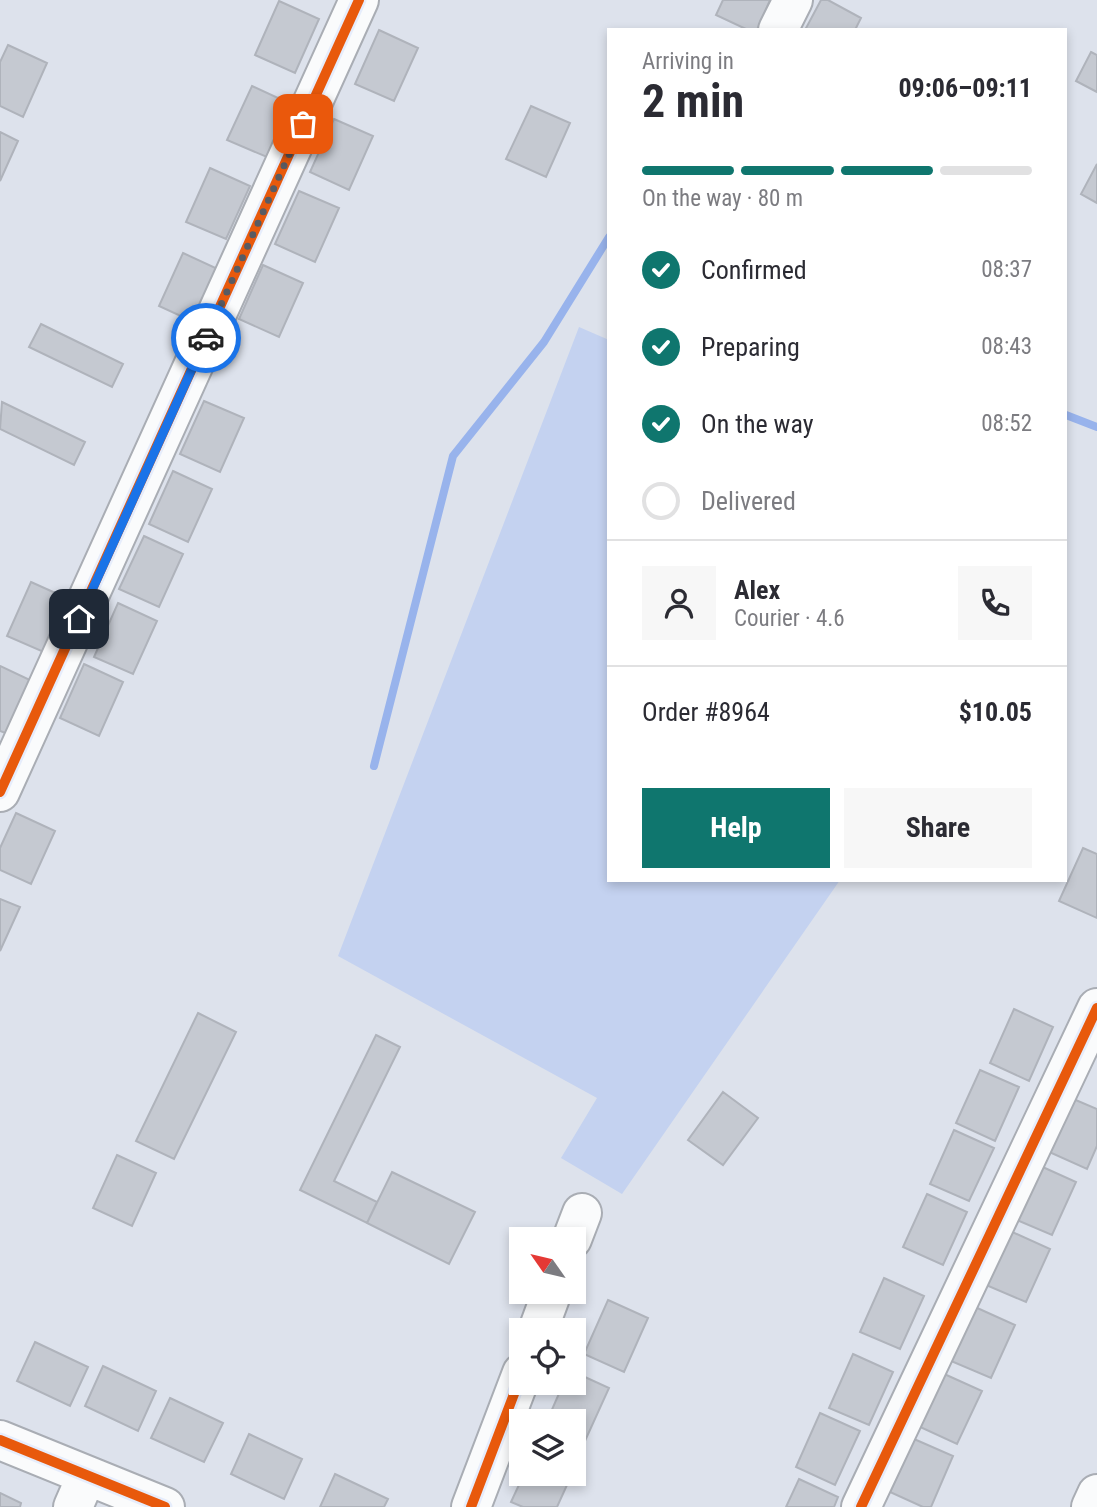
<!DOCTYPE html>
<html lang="en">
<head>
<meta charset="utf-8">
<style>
  :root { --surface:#fff; --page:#f7f7f7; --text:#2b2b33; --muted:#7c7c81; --line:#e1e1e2; --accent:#0f766e }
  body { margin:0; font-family:"Roboto Condensed",sans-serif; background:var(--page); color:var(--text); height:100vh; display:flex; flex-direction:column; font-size:26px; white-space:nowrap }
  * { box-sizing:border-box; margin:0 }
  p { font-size:23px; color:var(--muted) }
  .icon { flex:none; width:38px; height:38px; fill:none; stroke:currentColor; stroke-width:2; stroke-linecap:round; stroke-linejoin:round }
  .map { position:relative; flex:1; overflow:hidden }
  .panel { position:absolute; left:607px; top:28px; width:460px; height:854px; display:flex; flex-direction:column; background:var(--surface); border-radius:0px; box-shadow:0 4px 10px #0003 }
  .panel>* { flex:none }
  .needle { width:46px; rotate:304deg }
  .fabs { position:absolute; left:509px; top:1227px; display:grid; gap:14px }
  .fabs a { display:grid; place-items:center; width:77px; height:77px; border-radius:0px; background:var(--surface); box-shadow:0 4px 10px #0003; font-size:35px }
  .pin { position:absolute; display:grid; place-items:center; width:60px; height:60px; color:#fff; margin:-30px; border-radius:14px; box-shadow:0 4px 10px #0006 }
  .courier { position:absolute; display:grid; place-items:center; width:70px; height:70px; margin:-35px; border:5px solid #1a73e8; border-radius:50%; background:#fff; color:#222; box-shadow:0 2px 9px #0007 }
  .headline em { font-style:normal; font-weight:700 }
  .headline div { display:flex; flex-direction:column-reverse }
  .headline { display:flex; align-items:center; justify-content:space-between; height:119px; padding:0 35px }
  h1 { font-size:46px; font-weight:700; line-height:52px }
  .bar { display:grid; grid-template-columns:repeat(4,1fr); gap:10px 7px; align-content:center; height:84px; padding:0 35px }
  .bar i { height:9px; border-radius:5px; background:var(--line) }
  .bar .on { background:var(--accent) }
  .bar p { grid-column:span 4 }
  .line { display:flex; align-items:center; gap:18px; padding:0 35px; border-top:2px solid var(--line) }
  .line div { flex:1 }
  .round { display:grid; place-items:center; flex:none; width:74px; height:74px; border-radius:0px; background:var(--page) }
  ol { padding:0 35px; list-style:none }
  li { display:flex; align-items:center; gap:21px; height:77px }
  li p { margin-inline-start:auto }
  li .icon { padding:7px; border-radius:50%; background:var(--accent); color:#fff; stroke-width:4 }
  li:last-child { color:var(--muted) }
  li i { width:38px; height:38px; border:4px solid var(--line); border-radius:50% }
  .cta { display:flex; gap:14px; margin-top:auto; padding:14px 35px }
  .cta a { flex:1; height:80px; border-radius:0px; background:var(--accent); color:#fff; font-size:28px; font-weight:700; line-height:80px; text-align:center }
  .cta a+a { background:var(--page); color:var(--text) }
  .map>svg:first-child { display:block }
  .green { fill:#c4d2f0 }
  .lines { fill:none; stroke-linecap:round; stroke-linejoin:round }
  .stream { stroke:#98b3ec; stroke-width:8 }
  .building { fill:#c5c9d1; stroke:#afb3bb; stroke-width:2 }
  .minor-casing { stroke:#a9adb4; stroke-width:42 }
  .minor { stroke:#fafbfc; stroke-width:38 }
  .cycleway-casing { stroke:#e6edfc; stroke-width:15 }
  .cycleway { stroke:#e8590c; stroke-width:10 }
  .done { stroke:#585b63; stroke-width:7; stroke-dasharray:0 12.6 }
  .route { stroke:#1a73e8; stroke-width:9 }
</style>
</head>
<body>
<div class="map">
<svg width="1097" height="1507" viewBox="0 0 1097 1507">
  <rect width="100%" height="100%" fill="#dde2ec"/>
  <path class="green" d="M579,327L609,340V880H840L622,1194L561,1158L597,1098L338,956Z"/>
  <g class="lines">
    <path class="stream" d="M1066,415L1097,427
      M374,766L453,456L544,342L609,237"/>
  </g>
  <path class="building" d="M723,0H770L757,30H748L716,15Z
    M821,0H828L861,18L855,30H805Z
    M279,1L319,19L295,73L255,55Z
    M379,30L418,48L394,101L355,84Z
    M8,45L47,63L23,117L0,106V62Z
    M1091,52L1097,55V92L1076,81Z
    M252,86L291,104L267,157L227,140Z
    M531,106L570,123L546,177L506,159Z
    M334,119L373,136L349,190L310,172Z
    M0,132L18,141L0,181Z
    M1097,164V203L1081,194Z
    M210,168L250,186L226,239L186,222Z
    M299,191L339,208L315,262L275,244Z
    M183,253L222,271L198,324L159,306Z
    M263,265L303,283L279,337L239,319Z
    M41,324L123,364L112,387L29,347Z
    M204,401L244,418L220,472L180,454Z
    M2,402L85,442L74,465L0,429Z
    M173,471L212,489L188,542L149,524Z
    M144,536L183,554L159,607L119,589Z
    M31,582L71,600L46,653L7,636Z
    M118,603L157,621L133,674L94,657Z
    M84,664L123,682L99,736L60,718Z
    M0,666L32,681L8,734L0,731Z
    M16,813L55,831L31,884L0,870V848Z
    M1083,848L1097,854V918L1059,901Z
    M0,899L20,907L0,951Z
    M1014,1009L1053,1027L1029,1081L990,1063Z
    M198,1013L236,1032L174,1159L136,1141Z
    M376,1035L400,1047L334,1181L377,1202L367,1223L300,1190Z
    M980,1070L1019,1087L995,1141L956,1123Z
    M723,1092L758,1118L723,1165L688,1140Z
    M1071,1098L1097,1109V1146L1087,1169L1047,1151Z
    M954,1130L994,1148L969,1201L930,1184Z
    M117,1155L156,1173L132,1226L93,1208Z
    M1036,1164L1076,1182L1052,1235L1012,1218Z
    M392,1172L475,1212L449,1264L367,1223Z
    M927,1194L967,1212L943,1265L903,1247Z
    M1010,1231L1050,1249L1026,1302L986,1285Z
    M884,1278L924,1296L900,1349L860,1332Z
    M608,1300L648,1318L624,1372L584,1354Z
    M975,1307L1015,1325L991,1378L951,1361Z
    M35,1342L88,1367L70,1406L17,1381Z
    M853,1354L893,1372L869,1425L829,1408Z
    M103,1366L156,1391L138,1431L85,1406Z
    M574,1372L609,1388L585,1441L574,1436V1421H547L564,1382H574Z
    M942,1373L982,1391L957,1444L918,1426Z
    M170,1398L223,1423L204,1462L151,1438Z
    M820,1413L860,1431L835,1485L796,1467Z
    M249,1434L302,1459L284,1499L231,1474Z
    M914,1439L953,1456L931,1507H923L890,1492Z
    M335,1474L388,1499L384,1507H320Z
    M524,1474H572L557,1507H523L511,1502Z
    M799,1479L838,1497L834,1507H786Z
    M0,1493L21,1503L20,1507H0Z"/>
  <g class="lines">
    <g class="minor-casing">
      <path id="minor" d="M778,30L793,0
        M0,792L359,0
        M572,1239L582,1213
        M538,1330L552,1292
        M0,1440L165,1507
        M73,1507L86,1477
        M471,1507L522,1373
        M861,1507L1097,1008
        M1091,1507L1097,1494"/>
    </g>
    <use href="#minor" class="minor"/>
    <g class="cycleway-casing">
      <path id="cycleway" d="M0,792L359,0
        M0,1440L165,1507
        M471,1507L522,1373
        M861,1507L1097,1008"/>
    </g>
    <use href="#cycleway" class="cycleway"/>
  </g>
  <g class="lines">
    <path class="done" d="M206,338L303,124"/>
    <path class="route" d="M79,619L206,338"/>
  </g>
</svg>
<div class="fabs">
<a><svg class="needle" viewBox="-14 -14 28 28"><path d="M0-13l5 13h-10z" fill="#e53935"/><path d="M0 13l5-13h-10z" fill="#7c7c81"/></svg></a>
<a><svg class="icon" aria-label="locate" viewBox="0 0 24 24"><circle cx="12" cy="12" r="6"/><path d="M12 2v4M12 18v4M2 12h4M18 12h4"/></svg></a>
<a><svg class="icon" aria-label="layers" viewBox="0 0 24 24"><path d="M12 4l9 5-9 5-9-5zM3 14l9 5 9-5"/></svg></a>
</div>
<div class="pin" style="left:303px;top:124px;background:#ea580c"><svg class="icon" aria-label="bag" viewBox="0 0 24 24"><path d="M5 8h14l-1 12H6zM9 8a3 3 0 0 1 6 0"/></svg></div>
<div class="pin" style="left:79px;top:619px;background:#1f2937"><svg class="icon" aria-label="home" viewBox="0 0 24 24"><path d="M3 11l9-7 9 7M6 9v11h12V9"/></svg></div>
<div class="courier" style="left:206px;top:338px"><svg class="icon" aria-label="car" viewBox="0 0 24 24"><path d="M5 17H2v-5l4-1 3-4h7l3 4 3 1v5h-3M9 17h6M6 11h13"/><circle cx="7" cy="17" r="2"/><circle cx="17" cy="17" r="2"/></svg></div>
<section class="panel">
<div class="headline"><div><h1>2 min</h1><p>Arriving in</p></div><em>09:06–09:11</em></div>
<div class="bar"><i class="on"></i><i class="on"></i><i class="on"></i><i></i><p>On the way · 80 m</p></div>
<ol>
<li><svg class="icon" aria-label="check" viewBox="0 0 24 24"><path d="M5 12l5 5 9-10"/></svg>Confirmed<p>08:37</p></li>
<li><svg class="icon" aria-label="check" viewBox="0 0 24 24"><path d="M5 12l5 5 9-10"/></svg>Preparing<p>08:43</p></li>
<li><svg class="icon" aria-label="check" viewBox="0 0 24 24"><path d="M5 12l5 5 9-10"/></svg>On the way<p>08:52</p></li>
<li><i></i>Delivered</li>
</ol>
<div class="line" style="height:126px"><a class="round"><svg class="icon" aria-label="person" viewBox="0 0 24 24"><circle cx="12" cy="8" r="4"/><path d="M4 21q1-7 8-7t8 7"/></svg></a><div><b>Alex</b><p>Courier · 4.6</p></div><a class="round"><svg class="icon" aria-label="phone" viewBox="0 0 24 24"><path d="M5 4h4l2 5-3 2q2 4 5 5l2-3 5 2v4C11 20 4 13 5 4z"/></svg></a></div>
<div class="line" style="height:91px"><div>Order #8964</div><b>$10.05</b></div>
<div class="cta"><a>Help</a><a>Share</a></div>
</section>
</div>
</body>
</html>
